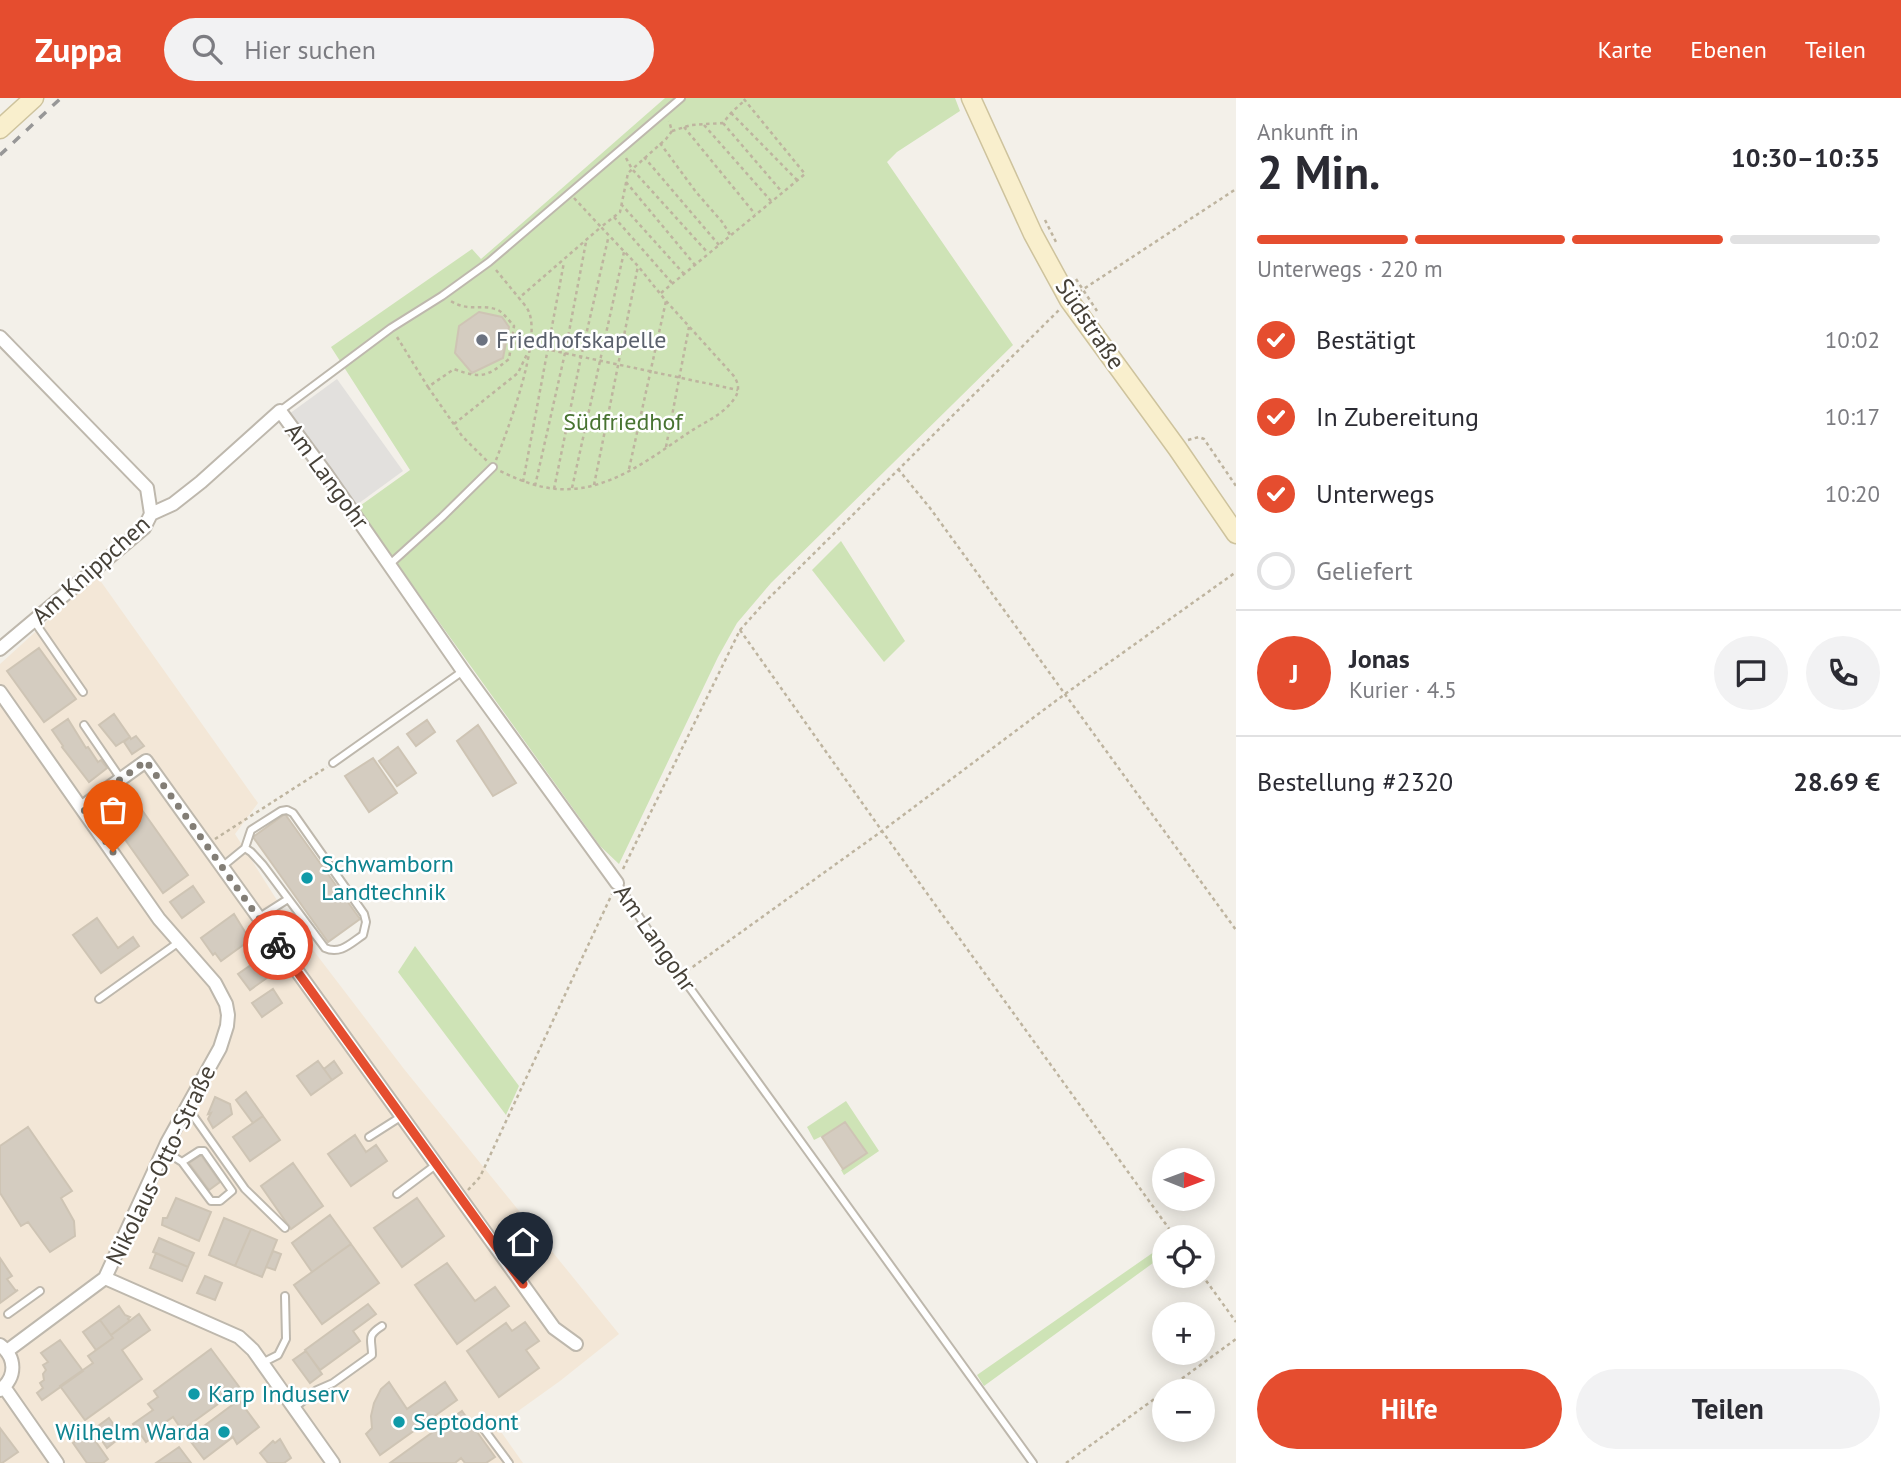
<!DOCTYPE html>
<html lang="de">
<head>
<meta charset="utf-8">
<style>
  :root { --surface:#fff; --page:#f2f2f3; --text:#2b2b33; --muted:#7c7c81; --line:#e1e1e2; --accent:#e54d2f }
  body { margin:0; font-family:"PT Sans",sans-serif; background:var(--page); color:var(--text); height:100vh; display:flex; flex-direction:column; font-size:26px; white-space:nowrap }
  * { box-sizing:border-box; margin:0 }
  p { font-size:23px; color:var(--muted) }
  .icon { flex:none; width:38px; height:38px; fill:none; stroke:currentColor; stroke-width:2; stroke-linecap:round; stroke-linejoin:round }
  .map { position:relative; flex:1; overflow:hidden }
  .panel { display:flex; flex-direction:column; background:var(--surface); width:665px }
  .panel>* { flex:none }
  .needle { width:46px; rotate:91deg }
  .buttons { position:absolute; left:1152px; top:1050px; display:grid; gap:14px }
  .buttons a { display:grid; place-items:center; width:63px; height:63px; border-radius:50%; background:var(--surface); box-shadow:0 4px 18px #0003; font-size:35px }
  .pin { position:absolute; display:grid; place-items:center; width:60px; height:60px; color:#fff; margin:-72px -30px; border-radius:50% 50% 50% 0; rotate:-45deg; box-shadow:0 0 7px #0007 }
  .pin .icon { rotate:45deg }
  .courier { position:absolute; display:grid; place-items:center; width:70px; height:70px; margin:-35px; border:5px solid #e54d2f; border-radius:50%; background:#fff; color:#222; box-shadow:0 2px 9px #0007 }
  .headline em { font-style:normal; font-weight:600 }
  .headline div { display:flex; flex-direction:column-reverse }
  .headline { display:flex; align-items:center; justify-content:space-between; height:119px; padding:0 21px }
  h1 { font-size:46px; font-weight:600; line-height:52px }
  .bar { display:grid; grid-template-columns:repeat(4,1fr); gap:10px 7px; align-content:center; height:84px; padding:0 21px }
  .bar i { height:9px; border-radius:5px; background:var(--line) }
  .bar .active { background:var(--accent) }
  .bar p { grid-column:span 4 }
  .line { display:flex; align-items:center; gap:18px; padding:0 21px; border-top:2px solid var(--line) }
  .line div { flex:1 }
  .round { display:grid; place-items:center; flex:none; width:74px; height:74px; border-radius:37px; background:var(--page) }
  ol { padding:0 21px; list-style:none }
  li { display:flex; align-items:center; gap:21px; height:77px }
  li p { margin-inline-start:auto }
  li .icon { padding:7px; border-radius:50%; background:var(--accent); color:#fff; stroke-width:4 }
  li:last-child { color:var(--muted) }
  li i { width:38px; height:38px; border:4px solid var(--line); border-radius:50% }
  .button { display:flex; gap:14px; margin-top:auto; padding:14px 21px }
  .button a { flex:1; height:80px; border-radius:42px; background:var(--accent); color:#fff; font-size:28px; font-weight:600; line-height:80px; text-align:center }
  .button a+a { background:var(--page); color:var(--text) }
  header { display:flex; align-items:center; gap:42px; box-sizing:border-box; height:98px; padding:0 35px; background:var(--accent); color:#fff }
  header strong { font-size:33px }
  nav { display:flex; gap:38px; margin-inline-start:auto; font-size:24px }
  .search { width:490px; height:63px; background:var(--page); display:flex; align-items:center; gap:18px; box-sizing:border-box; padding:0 24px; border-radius:38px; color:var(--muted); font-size:26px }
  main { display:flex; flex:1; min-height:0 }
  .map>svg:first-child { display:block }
  .commercial { fill:#f3e7d7 }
  .green { fill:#cee3b6 }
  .parking { fill:#e2e0dd }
  .building { fill:#d4ccc0; stroke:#cec4b4; stroke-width:2 }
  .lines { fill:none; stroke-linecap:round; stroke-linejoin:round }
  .lane-casing { stroke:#beb8ad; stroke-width:10 }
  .street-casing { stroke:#beb8ad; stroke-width:16 }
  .secondary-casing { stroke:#cec39d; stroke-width:21 }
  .path { stroke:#beb49f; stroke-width:2.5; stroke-dasharray:3.5 3.5; stroke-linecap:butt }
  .lane { stroke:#fff; stroke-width:6 }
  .street { stroke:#fff; stroke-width:12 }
  .secondary { stroke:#f9efcd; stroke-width:18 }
  .rail { stroke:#979797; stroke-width:3.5; stroke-dasharray:9 9; stroke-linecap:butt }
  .done { stroke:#837e76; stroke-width:7; stroke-dasharray:0 12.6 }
  .route { stroke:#e54d2f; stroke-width:9 }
  .worship-dot { fill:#6b7280; stroke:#fff; stroke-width:2.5 }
  .culture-dot { fill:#0f9aa8; stroke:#fff; stroke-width:2.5 }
  .labels { text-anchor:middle; stroke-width:5; stroke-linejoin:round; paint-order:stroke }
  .street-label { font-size:24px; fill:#464138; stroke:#fff }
  .worship-label { font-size:24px; fill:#5b616d; stroke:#fff; text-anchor:start }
  .park-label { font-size:24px; fill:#487331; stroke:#fff }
  .culture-label { font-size:24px; fill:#0d838f; stroke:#fff; text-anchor:start }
</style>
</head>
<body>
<header>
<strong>Zuppa</strong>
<div class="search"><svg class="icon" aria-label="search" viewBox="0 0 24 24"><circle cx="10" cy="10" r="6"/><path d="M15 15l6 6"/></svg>Hier suchen</div>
<nav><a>Karte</a><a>Ebenen</a><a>Teilen</a></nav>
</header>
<main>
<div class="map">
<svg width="1236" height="1365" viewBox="0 0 1236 1365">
  <rect width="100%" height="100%" fill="#f3f0e9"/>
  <path class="commercial" d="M97,478L258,705L235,736L287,818L404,971L619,1236L560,1283L497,1328L523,1365H0V566Z"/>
  <path class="green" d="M665,0H955L960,13L897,54L887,64L1013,247L771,485L737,525L718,559L619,766L600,748L357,410L410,372L331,249L472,151L481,161Z
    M841,443L905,543L884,564L812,472Z
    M415,848L519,988L506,1017L398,874Z
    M846,1003L879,1053L844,1077L841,1072L844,1070L822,1038L814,1042L807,1029Z
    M1164,1147V1157L984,1288L977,1277Z"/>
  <path class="parking" d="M337,281L403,373L355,408L289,316Z"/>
  <path class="building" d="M479,214L502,219L509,229L503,260L472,275L455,255L459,228Z
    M39,550L76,601L44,624L7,573Z
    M114,616L130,639L116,648L99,627Z
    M68,621L86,650L88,649L98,664L101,662L107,670L89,684L62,649L63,648L52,632Z
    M427,622L435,634L416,648L407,636Z
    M478,627L516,685L493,698L457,643Z
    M136,638L144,648L132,656L124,644L130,639L131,641Z
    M398,649L416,675L397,688L379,663Z
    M373,660L397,695L369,714L345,678Z
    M132,698L188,777L163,795L107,716Z
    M285,716L360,821L328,844L253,739Z
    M193,788L204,804L182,820L170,804Z
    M234,816L250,842L221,863L215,855L213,857L201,840Z
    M97,820L118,850L133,839L139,848L101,875L73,837Z
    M267,856L278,872L250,892L238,876Z
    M273,891L282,905L262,919L252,905Z
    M318,963L332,982L311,997L297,978Z
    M334,963L342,975L332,982L324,971Z
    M246,994L263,1018L253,1025L236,1002Z
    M215,999L230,1006L232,1016L213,1030L208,1021L211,1015L208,1016Z
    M263,1018L280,1042L250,1063L233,1039Z
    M845,1024L867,1055L843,1071L822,1039Z
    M28,1029L72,1093L61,1100L74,1123L75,1138L50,1154L28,1124L21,1128L0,1095V1048Z
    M355,1037L366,1054L376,1047L387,1063L351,1088L328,1056Z
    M201,1057L220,1084L209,1092L189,1065Z
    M293,1065L323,1108L291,1131L261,1088Z
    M176,1100L211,1114L199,1143L162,1127L163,1120H167Z
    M417,1100L444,1138L402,1169L374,1130Z
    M330,1117L351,1146L312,1174L292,1145Z
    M224,1120L251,1131L235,1168L209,1157Z
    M251,1131L277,1142L262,1179L235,1168Z
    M159,1140L194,1155L188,1169L153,1154Z
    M351,1146L379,1185L322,1226L294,1187Z
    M273,1153L281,1156L275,1172L266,1169Z
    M156,1155L188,1169L182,1183L150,1170Z
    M0,1160L12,1178L7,1181L16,1193L18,1192L0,1205Z
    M447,1165L475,1203L495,1189L509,1208L457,1246L415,1187Z
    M205,1178L222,1185L215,1202L197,1195Z
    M368,1206L376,1216L353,1233L360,1243L320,1272L305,1252Z
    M119,1208L125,1217L130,1219L128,1221L130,1223L111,1237L100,1222Z
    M139,1216L150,1232L122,1252L142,1281L85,1322L60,1288L93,1265L88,1258L113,1240L111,1237Z
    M100,1222L113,1240L96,1252L83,1234Z
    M525,1224L539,1243L526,1252L539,1270L499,1299L467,1253L506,1225L512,1233Z
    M60,1242L83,1273L42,1302L37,1295L43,1290L40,1285L44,1282L43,1276L46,1272L43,1267L48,1264L41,1255Z
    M211,1251L240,1290L182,1332L173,1319L163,1326L166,1329L146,1344L133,1326L153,1312L148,1306L158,1299L154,1293Z
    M306,1253L322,1276L310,1285L293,1262Z
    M389,1284L407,1311L445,1284L457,1302L380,1357L366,1336L372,1330L371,1318L374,1305L381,1291Z
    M239,1302L259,1329L237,1346L233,1339L204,1361L188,1340Z
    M462,1313L495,1359L486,1365H465L461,1360L455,1365H390Z
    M109,1320L122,1338L107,1350L94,1331Z
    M0,1330L18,1354L2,1365H0Z
    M89,1334L108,1361L103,1365H87L73,1345Z
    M280,1341L291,1360L284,1365H268L260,1355L273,1343L275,1345Z
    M179,1349L191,1365H156Z"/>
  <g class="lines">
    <g class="lane-casing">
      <path id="lane" d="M280,313L391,230L442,198L489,164L681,0
        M390,466L442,419L493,369
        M34,523L83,594
        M84,627L121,681
        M333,665L463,573
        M223,768L245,750L251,732L281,713L287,712L293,715L364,816L366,824L363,837C351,845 340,857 325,850L263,767L251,754L245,750
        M617,785L648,832L1033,1365
        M258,820L288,801
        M99,901L179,844
        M187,1009L245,1091L285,1130
        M369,1039L402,1018
        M163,1052L182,1064L211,1103H220L232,1093L204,1053H199L182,1064
        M397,1096L437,1066
        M8,1216L40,1193
        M262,1265L278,1257L286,1241L285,1198
        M294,1310L317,1292L333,1285L372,1257C372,1241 366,1238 382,1228
        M480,1326L509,1365"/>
    </g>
    <g class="street-casing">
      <path id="street" d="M0,239L147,390L151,416
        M0,551L144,430L151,416L173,406L201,384L280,313L327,377L463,573L617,785
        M0,594L159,821L215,885L226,906L228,917L227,928L220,950L167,1045L105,1180L7,1253
        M82,709L146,663L554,1230L576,1246
        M105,1180L239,1239L253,1252L333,1365
        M0,1247C16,1259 17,1279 0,1292
        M4,1289L57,1365"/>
    </g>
    <g class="secondary-casing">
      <path id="secondary" d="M971,0L1033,136L1069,202L1177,350L1236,436
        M0,31L34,0"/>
    </g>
    <path class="path" d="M731,15L797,82
      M723,25L782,94
      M704,27L771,103
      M684,29L755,116
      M672,33L691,27L723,25L731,15L745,2
      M660,45L696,94L723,125L730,137
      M644,59L719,147
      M626,60L632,71L708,155
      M626,84L695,167
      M574,100L601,129L620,114L628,75L666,41L672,33L669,23
      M621,106L684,176
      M614,119L672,185
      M1045,122L1056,144
      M496,172L519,200
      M1076,181L1097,213
      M1079,194L1236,91
      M661,195L805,76L743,0
      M397,239L428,289L454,271C481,281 487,279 509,261L514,228C509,223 504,215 498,212C480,205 469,215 449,202
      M512,245L529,248
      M531,248L738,292
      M428,289L462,338L487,363
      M454,326L518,275L528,254
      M1188,342L1199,339L1204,341L1236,388
      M666,349L689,229
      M496,362C508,331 541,244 529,214C527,209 522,204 519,200L601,129L638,168L666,203L733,277C739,285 740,293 734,301C724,316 705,324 691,333C655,357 617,388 572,391C546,393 523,384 500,373
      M629,371L666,203
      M898,371L930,410L1236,832
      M523,384L564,164
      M594,387L638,168
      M535,388L565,255L586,144
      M572,390L624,154
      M554,391L581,259L608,141
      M740,532L882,733L1175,1139
      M215,741L327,669
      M623,771L740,532L765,504L1059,212
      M687,873L882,733L1065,596L1236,474
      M468,1092L480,1079L612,796
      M1202,1177L1236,1224
      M1165,1293L1236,1241
      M1066,1365L1164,1294"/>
    <use href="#lane" class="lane"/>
    <use href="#street" class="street"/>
    <use href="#secondary" class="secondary"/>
    <path class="rail" d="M0,57L61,0"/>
  </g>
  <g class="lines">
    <path class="done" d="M113,754L82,709L146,663L278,847"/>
    <path class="route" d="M278,847L523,1186"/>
  </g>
  <circle class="worship-dot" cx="482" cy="242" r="7"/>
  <g class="culture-dot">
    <circle cx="307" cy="780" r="7"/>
    <circle cx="194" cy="1296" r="7"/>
    <circle cx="399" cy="1324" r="7"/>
    <circle cx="224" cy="1334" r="7"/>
  </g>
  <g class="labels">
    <g class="street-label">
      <text transform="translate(1090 226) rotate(56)" y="8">Südstraße</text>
      <text transform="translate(327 378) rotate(54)" y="8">Am Langohr</text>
      <text transform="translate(91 472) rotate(-42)" y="8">Am Knippchen</text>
      <text transform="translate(655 840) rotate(55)" y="8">Am Langohr</text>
      <text transform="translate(161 1067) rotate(-64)" y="8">Nikolaus-Otto-Straße</text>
    </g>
    <g class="worship-label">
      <text x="496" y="250">Friedhofskapelle</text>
    </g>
    <g class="park-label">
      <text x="623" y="332">Südfriedhof</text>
    </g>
    <g class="culture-label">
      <text x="321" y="774">Schwamborn<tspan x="321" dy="28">Landtechnik</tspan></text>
      <text x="208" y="1304">Karp Induserv</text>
      <text x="413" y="1332">Septodont</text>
      <text x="210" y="1342" text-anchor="end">Wilhelm Warda</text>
    </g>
  </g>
</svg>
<div class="buttons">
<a><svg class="needle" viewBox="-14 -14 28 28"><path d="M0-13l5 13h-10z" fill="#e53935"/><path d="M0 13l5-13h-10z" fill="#7c7c81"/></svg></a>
<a><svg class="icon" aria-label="locate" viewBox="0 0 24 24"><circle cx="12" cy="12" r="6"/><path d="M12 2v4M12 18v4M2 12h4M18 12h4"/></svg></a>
<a>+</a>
<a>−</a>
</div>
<div class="pin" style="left:113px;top:754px;background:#ea580c"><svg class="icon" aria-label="bag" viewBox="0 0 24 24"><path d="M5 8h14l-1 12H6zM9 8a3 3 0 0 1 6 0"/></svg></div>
<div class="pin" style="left:523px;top:1186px;background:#1f2937"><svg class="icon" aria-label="home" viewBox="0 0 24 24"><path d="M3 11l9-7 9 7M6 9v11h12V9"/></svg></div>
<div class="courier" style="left:278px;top:847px"><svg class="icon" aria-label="bike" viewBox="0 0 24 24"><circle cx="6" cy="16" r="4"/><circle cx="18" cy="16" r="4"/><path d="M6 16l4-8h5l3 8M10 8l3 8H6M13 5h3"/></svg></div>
</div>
<section class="panel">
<div class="headline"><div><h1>2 Min.</h1><p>Ankunft in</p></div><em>10:30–10:35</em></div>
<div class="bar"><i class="active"></i><i class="active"></i><i class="active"></i><i></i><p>Unterwegs · 220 m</p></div>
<ol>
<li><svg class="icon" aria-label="check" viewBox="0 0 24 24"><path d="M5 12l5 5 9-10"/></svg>Bestätigt<p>10:02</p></li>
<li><svg class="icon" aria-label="check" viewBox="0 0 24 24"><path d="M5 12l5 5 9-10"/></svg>In Zubereitung<p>10:17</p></li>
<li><svg class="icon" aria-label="check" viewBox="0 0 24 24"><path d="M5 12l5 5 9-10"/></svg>Unterwegs<p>10:20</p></li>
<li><i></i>Geliefert</li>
</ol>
<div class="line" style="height:126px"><b class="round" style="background:var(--accent);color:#fff">J</b><div><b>Jonas</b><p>Kurier · 4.5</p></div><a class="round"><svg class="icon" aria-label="chat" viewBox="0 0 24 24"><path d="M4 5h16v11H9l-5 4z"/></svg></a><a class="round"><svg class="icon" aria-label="phone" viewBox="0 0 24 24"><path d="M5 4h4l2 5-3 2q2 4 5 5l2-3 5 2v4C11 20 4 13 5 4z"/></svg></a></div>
<div class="line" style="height:91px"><div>Bestellung #2320</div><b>28.69 €</b></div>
<div class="button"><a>Hilfe</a><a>Teilen</a></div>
</section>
</main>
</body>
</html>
